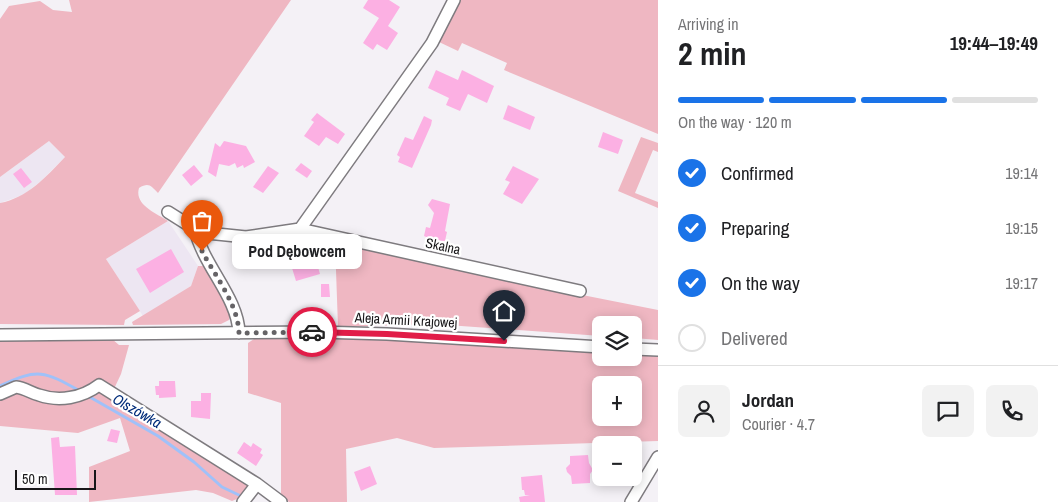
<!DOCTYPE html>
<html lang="en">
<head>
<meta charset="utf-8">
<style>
  :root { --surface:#fff; --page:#f2f2f2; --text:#202124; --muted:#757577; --line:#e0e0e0; --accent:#1a73e8 }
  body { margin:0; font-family:"Archivo Narrow",sans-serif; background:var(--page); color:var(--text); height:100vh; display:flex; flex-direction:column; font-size:19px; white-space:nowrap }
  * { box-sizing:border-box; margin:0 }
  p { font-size:16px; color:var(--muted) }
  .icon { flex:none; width:28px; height:28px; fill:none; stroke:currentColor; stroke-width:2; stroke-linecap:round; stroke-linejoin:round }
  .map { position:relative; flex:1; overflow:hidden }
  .drawer { display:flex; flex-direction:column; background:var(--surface); width:400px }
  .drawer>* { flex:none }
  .tools { position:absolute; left:592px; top:316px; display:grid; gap:10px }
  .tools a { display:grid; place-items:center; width:50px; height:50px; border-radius:8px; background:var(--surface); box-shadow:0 2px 12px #0003; font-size:25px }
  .scale { position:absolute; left:15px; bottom:12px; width:81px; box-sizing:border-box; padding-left:5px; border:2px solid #181719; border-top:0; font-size:14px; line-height:18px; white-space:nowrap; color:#181719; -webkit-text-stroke:4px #fff; paint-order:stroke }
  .pin { position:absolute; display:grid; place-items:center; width:42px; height:42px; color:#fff; margin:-51px -21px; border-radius:50% 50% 50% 0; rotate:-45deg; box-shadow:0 0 5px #0007 }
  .pin .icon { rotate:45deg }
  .courier { position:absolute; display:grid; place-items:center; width:50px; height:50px; margin:-25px; border:4px solid #e11d48; border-radius:50%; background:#fff; color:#222; box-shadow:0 1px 6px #0007 }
  .bubble { position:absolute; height:35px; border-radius:8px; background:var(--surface); box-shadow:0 2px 12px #0003; font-size:16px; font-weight:700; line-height:35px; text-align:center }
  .summary em { font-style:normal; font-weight:700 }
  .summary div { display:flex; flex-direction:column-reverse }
  .summary { display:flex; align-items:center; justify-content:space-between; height:85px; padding:0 20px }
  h1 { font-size:32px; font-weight:700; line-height:38px }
  .bar { display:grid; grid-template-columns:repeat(4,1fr); gap:8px 5px; align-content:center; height:60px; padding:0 20px }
  .bar i { height:6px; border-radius:4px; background:var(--line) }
  .bar .active { background:var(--accent) }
  .bar p { grid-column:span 4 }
  .line { display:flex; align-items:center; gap:12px; padding:0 20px; border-top:1px solid var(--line) }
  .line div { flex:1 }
  .round { display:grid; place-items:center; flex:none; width:52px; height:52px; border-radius:8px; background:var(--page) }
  ol { padding:0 20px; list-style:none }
  li { display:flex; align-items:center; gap:15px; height:55px }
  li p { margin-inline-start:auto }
  li .icon { padding:5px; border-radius:50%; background:var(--accent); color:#fff; stroke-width:4 }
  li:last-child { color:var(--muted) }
  li i { width:28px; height:28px; border:2px solid var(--line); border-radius:50% }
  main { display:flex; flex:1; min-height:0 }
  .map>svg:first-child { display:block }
  .built { fill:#ede6f2 }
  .green { fill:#efb7c2; fill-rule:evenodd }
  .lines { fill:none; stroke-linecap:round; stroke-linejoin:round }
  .stream { stroke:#9fc1f9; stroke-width:3 }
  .building { fill:#fcb0e3 }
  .minor-casing { stroke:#7e7b7f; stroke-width:14 }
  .minor { stroke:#fff; stroke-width:11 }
  .done { stroke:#656366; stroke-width:5; stroke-dasharray:0 9 }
  .route { stroke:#e11d48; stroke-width:6 }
  .labels { text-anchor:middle; stroke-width:4.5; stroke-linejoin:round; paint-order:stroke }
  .street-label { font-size:14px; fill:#181719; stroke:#fff }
  .water-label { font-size:15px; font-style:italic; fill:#002c7a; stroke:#fff }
</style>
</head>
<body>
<main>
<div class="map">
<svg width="658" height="502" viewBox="0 0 658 502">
  <rect width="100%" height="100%" fill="#f4f1f6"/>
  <path class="built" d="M49,141L65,157L41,181L23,195L0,203V177Z
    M168,221L198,266L191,286L143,316L106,259Z"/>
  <path class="green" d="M69,0H291L158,193C151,186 149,182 139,188C134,205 156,213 168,221L106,259L140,311L125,320L124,325L0,324V203C27,198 46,177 65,157L49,141L0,177V19L9,6L40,1L53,10L72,12Z
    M460,0H658V134L504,70L507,63L462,43L458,51L439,42Z
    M641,137L658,143V152L653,150L635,193L658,202V208L618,191Z
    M335,242L547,288L658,310V340L634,338V325H601V336L433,324L338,327Z
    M198,266H205L231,310L229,320L221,324L133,325L132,322L191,286Z
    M318,337L372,338L601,351V358H634V353L658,355V441L434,448L397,438L346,449L347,502H289L281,495V403L248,393V343L254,339ZM601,385H634V418H601Z
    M112,339L119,345H129L121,374L113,391L42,394L0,392V340Z
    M99,388L246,483L248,488H246L239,498L232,501L213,493L196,490L89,502V467L130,451L120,418L78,433L0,426V397L17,391L40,399Z"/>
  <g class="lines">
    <path class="stream" d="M0,386C38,368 44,371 80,391
      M88,396L158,436L194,462L222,487L243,497"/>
  </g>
  <path class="building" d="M368,0H389L400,7L388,26L398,33L387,50L377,44L373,50L363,43L379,18L363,8Z
    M436,70L458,80L462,70L494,86L487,103L468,94L460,111L446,105L449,98L428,88Z
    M508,105L535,117L530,130L503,119Z
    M317,113L345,134L338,144L326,137L319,146L304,136L314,122L311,120Z
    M424,116L432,120L431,125L412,168L398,162L400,157L397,155L405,137L413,140Z
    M603,132L623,140L618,154L598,147Z
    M224,141L246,146L255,162L244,168L243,165L237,168L235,163L229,166L219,164L216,177L208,172L215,143L220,147Z
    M301,163L312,171L307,178L295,170Z
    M194,165L203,176L191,186L182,175Z
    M268,166L279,173L263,193L253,187Z
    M513,166L539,179L522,204L503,194L510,182L505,180Z
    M21,168L32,182L24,188L13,174Z
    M432,199L450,204L445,231L447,232L445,241L433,240L424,236L426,227L430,228L434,213L428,205Z
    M171,249L184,272L150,293L136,269Z
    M316,260L320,274L296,281L292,268Z
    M321,284H329L330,297H321Z
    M159,381H175L176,397L159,398V395H156L155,386H159Z
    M201,393H211L210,419L191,417V401H201Z
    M111,429L120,431L117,443L107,441Z
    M59,437L60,447L75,446L77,495H55L51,438Z
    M244,442L251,447L253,443L262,449L260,453L263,455L256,466L237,453Z
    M588,455L589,463L593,470L590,474V483L572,484L571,476L567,472L566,468L570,464V456Z
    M370,466L377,484L361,491L354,472Z
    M542,475L545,502H520L519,497L530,495H525L524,490H522L521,477Z"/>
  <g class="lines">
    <g class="minor-casing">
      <path id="minor" d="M168,212L195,229L207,233L246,237L300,229L580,291
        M195,229C203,266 238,297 239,333
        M300,229L432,43L454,0
        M0,335L319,332L387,334L601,347
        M634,349L658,350
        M0,394L16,387C25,388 31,393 39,395C59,402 82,398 99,385L257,484L281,502
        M243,502L257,484
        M631,502L658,457"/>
    </g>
    <use href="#minor" class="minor"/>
  </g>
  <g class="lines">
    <path class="done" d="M202,251C215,276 238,304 239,333L312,332"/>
    <path class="route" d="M312,332L387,334L504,341"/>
  </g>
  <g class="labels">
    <g class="street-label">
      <text transform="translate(443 246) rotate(12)" y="5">Skalna</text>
      <text transform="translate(406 320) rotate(3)" y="5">Aleja Armii Krajowej</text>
    </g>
    <g class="water-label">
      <text transform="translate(137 411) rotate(30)" y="5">Olszówka</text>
    </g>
  </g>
</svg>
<div class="tools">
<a><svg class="icon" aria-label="layers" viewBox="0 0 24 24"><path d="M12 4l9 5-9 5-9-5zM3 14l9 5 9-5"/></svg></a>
<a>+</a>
<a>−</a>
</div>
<div class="scale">50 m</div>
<div class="pin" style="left:202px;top:251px;background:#ea580c"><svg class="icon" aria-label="bag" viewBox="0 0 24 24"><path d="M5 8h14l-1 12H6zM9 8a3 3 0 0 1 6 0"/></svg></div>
<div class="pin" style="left:504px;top:341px;background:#1f2937"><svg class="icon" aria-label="home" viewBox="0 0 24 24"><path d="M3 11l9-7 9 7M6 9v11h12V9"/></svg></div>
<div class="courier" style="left:312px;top:332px"><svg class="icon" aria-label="car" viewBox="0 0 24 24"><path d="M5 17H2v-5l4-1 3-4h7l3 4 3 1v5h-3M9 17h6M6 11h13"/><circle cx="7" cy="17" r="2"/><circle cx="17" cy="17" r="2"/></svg></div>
<div class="bubble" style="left:232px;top:234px;width:130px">Pod Dębowcem</div>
</div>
<section class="drawer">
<div class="summary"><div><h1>2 min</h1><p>Arriving in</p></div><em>19:44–19:49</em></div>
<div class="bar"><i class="active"></i><i class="active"></i><i class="active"></i><i></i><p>On the way · 120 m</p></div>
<ol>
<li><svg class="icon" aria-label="check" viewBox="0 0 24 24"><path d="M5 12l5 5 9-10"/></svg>Confirmed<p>19:14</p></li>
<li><svg class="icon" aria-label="check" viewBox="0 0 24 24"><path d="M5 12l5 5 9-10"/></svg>Preparing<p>19:15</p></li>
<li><svg class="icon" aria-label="check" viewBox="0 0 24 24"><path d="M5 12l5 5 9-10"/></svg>On the way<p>19:17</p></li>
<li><i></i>Delivered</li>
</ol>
<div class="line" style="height:90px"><a class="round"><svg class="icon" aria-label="person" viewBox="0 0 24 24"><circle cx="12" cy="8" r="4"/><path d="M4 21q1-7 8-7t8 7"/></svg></a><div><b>Jordan</b><p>Courier · 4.7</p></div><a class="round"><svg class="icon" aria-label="chat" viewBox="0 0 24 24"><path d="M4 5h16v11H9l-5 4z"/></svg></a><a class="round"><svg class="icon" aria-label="phone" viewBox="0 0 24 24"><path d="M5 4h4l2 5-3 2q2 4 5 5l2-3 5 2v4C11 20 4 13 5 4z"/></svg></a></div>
</section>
</main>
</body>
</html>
